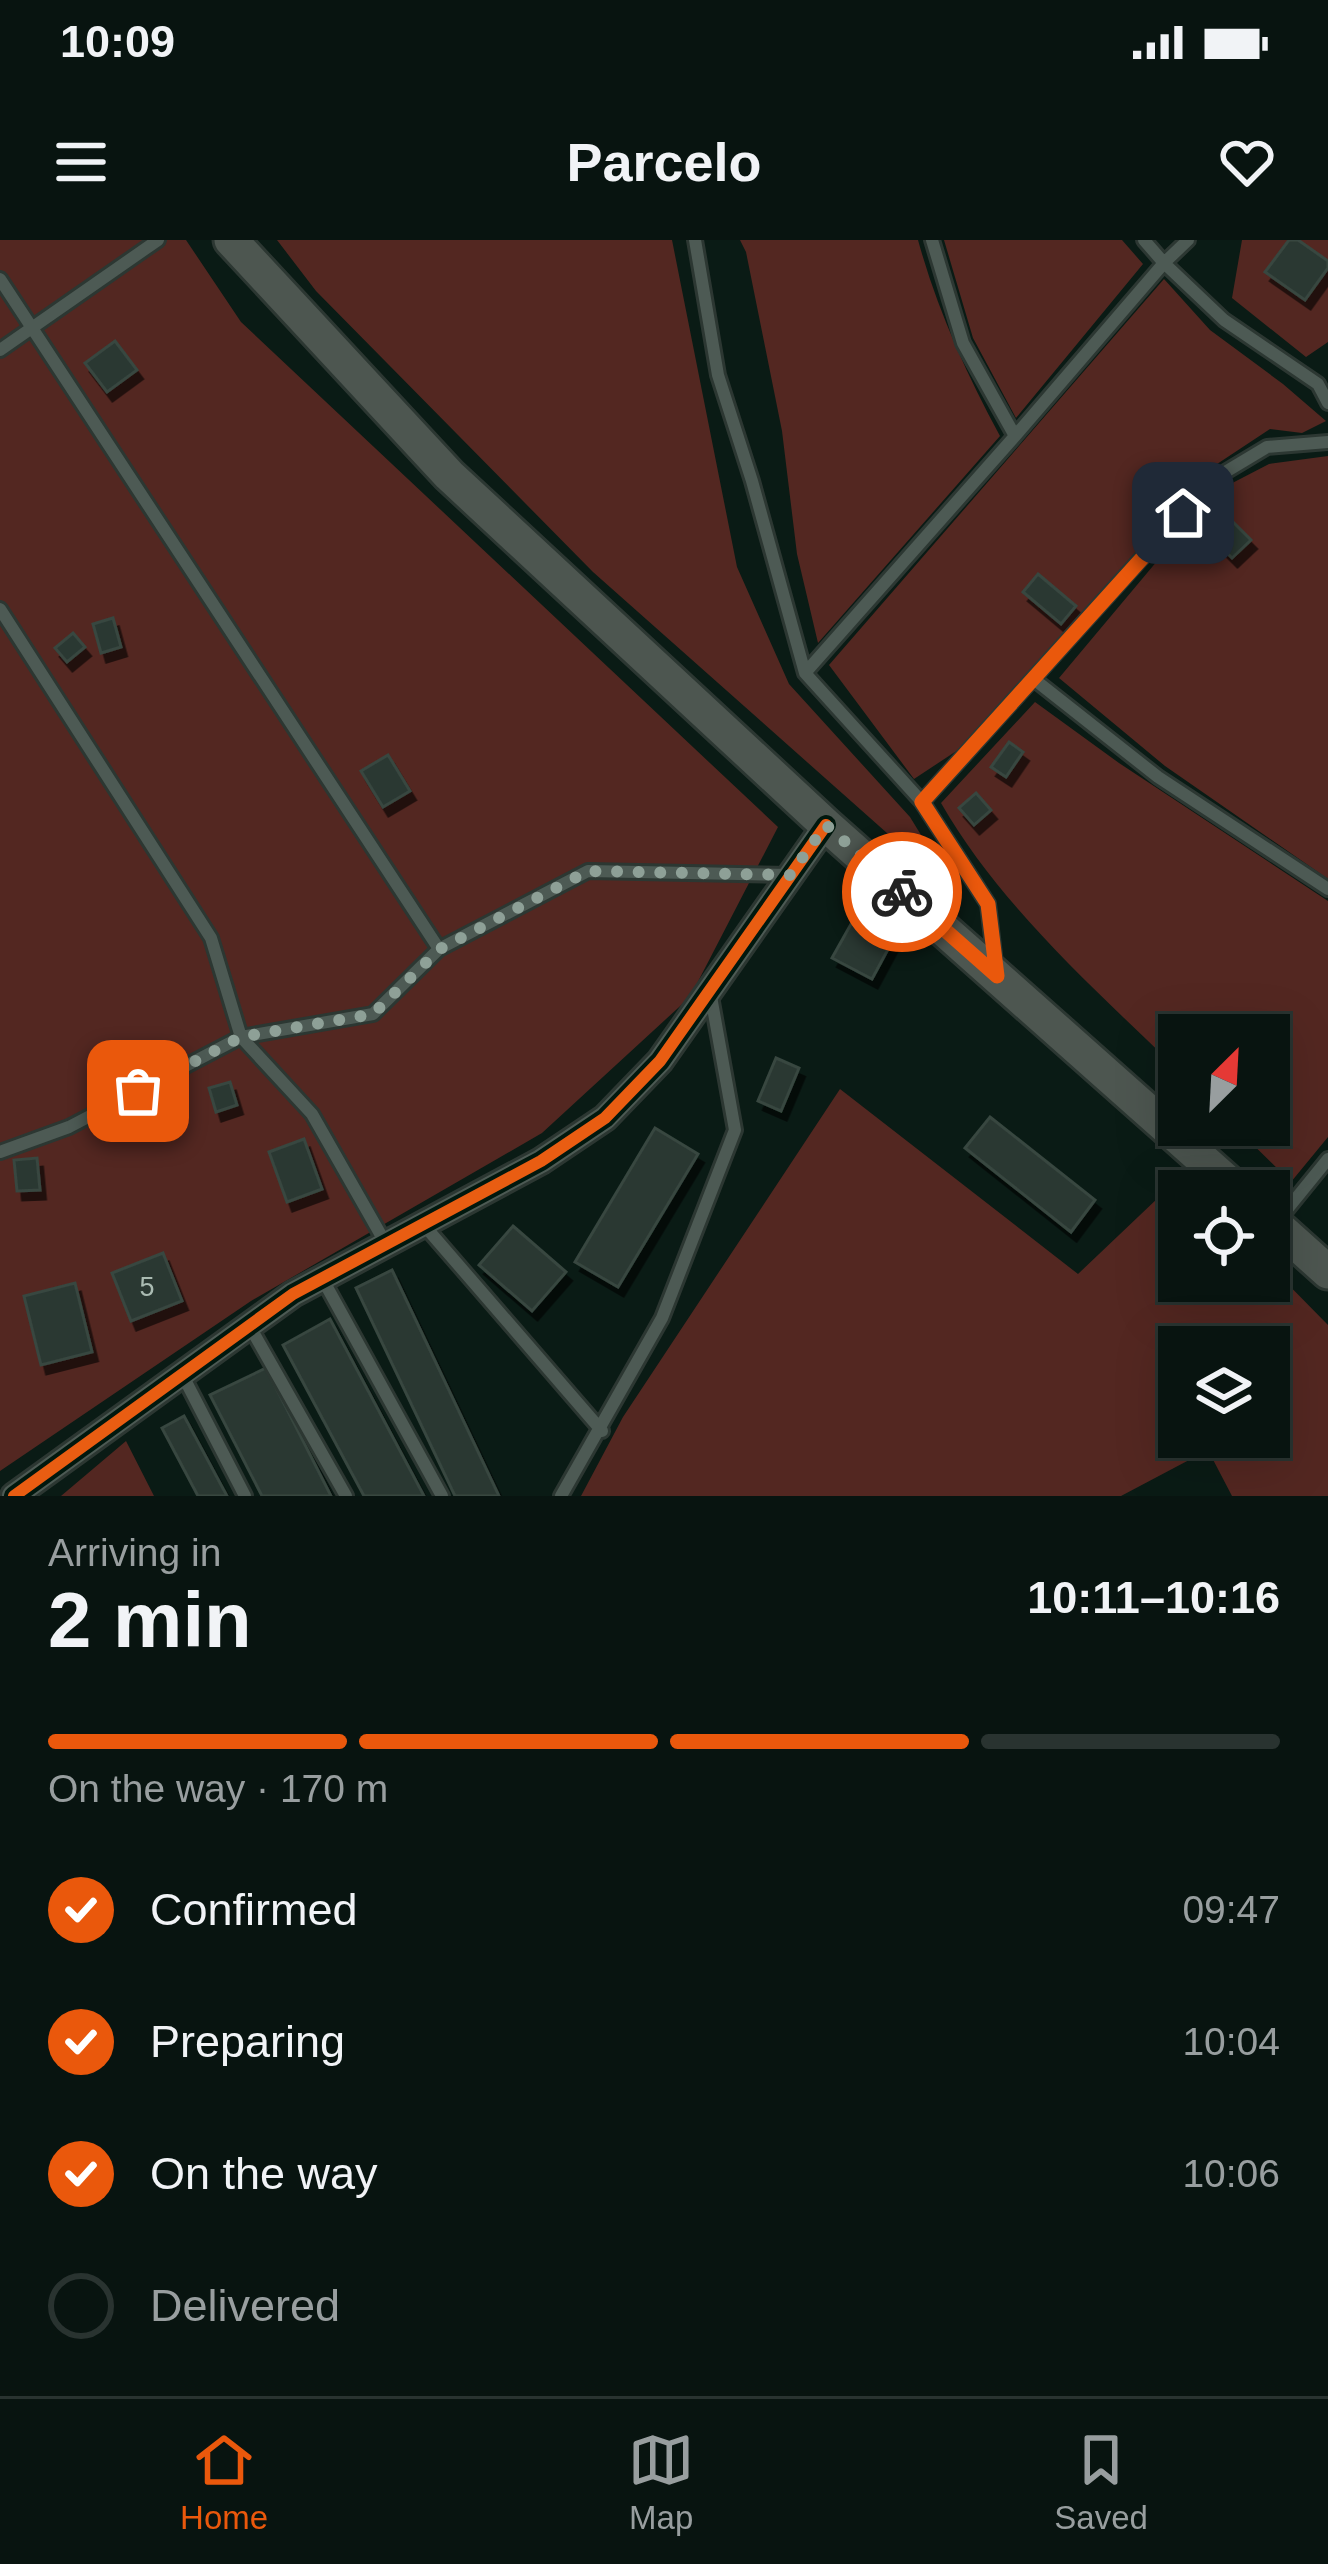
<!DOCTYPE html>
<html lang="en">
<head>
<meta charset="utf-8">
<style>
  :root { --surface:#081410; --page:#111d19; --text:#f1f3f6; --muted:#989e9f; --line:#293330; --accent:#ea580c }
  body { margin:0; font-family:Helvetica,sans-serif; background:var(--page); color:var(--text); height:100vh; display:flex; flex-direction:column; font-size:45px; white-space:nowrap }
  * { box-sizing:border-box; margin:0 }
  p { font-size:39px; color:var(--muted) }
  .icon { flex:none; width:66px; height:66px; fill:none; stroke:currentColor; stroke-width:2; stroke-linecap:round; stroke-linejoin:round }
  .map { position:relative; height:1256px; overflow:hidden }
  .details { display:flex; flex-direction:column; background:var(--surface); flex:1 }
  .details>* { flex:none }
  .needle { width:78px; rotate:24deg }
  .tools { position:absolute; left:1158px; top:774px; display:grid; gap:24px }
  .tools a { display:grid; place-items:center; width:132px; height:132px; border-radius:0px; background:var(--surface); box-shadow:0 12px 48px #0002,0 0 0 3px var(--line); font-size:60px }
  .pin { position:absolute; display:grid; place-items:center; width:102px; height:102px; color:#fff; margin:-51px; border-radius:24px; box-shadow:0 6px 18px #0006 }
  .courier { position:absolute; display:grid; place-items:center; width:120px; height:120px; margin:-60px; border:9px solid #ea580c; border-radius:50%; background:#fff; color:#222; box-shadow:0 3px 15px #0007 }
  .overview em { font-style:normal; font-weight:700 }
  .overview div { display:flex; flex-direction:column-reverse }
  .overview { display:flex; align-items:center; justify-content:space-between; height:204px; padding:0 48px }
  h1 { font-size:78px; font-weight:700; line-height:90px }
  .bar { display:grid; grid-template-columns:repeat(4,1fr); gap:18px 12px; align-content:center; height:144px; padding:0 48px }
  .bar i { height:15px; border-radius:9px; background:var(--line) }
  .bar .current { background:var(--accent) }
  .bar p { grid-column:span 4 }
  ol { padding:0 48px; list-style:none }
  li { display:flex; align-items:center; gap:36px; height:132px }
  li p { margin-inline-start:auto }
  li .icon { padding:12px; border-radius:50%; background:var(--accent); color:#fff; stroke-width:4 }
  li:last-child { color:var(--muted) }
  li i { width:66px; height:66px; border:6px solid var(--line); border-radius:50% }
  .status { display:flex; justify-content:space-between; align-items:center; height:84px; padding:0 60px; background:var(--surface); direction:ltr }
  .status svg { height:33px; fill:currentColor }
  header { display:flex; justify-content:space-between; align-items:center; height:156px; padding:0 48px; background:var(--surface); font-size:54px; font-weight:700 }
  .tab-bar { display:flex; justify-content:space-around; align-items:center; height:168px; border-top:3px solid var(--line); background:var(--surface); font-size:33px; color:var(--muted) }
  .tab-bar a { display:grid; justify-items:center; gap:6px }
  .tab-bar .current { color:var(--accent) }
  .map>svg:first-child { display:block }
  .green { fill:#532721; fill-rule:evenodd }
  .building { fill:#2b3833; stroke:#37463f; stroke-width:3; filter:url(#shadow) }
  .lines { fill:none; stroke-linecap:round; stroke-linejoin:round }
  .lane-casing { stroke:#2c3732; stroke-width:18 }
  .street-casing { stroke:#2c3732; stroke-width:30 }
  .secondary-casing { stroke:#2c3732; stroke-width:39 }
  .lane { stroke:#4d5a54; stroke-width:12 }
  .street { stroke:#4d5a54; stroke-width:24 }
  .secondary { stroke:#4d5650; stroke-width:33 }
  .cycleway-casing { stroke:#01180e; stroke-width:20 }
  .cycleway { stroke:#e95d12; stroke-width:12 }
  .done { stroke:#8ea097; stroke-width:12; stroke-dasharray:0 21.6 }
  .route { stroke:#ea580c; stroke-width:15 }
  .labels { text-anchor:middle; stroke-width:9; stroke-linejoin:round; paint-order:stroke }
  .number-label { font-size:27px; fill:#aabbb2 }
</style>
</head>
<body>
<div class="status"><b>10:09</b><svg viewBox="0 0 49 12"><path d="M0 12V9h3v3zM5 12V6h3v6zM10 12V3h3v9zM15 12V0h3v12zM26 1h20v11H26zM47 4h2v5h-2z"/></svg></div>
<header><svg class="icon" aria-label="menu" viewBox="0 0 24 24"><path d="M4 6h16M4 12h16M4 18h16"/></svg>Parcelo<svg class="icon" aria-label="heart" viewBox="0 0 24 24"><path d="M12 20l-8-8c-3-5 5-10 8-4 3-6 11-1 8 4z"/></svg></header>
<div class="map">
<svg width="1328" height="1256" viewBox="0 0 1328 1256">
  <defs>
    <filter id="shadow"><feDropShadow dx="5.5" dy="9" stdDeviation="0" flood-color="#0009"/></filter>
  </defs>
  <rect width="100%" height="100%" fill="#0a1b15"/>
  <path class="green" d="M0,0H186L241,82L778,587L690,757L542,893L251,1061L0,1231Z
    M277,0H672L737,327L789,444L910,577L959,657L593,332L316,51Z
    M740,0H918C937,69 966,133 1000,196L818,403L797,314L782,191L746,12Z
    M944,0H1122L1143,24L1016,178L973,98Z
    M1242,0H1328V102L1306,117L1232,58Z
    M1164,39L1210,90L1283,144L1326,181L1302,193L1270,189L1208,230L964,506L914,539L829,425Z
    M1328,216V639L1165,526L1059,438L1215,252L1269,224Z
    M1035,462L1119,523L1328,661V897L1291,942L1233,885H1269V795H1179V831C1095,749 1000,666 941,563Z
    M840,849L1078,1034L1179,938L1192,951H1179V1041H1269V1025L1328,1085V1256H1232L1208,1210L1121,1256H581L623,1177ZM1179,1107H1269V1197H1179Z
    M126,1201L154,1256H61Z"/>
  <path class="building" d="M1289,0H1298L1328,21V28L1305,60L1265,32Z
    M115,101L137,130L107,152L85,123Z
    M1227,276L1251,300L1232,318L1209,295Z
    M1038,334L1076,366L1061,384L1023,352Z
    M113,378L121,407L101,413L93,384Z
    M73,393L85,407L67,422L55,408Z
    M1009,502L1023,512L1006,537L991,527Z
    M388,515L410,551L383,567L361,531Z
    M976,553L991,570L974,585L959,568Z
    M855,677L894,698L872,739L832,718Z
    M776,818L799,828L781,871L758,861Z
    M230,842L237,865L216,872L209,848Z
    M990,877L1095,960L1071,992L965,908Z
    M655,888L698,914L618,1047L575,1022Z
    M304,899L322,949L287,962L269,912Z
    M37,918L40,950L17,951L14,920Z
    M513,986L566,1032L532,1071L479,1025Z
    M163,1013L182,1061L131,1081L112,1033Z
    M392,1030L499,1256H455L356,1048Z
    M75,1043L92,1112L41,1125L24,1056Z
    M330,1079L424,1256H364L283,1105Z
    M266,1128L331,1256H262L210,1155Z
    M184,1176L227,1256H198L162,1188Z"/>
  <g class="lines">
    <g class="lane-casing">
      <path id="lane" d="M695,0L718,135L752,241L805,433L922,562L988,664L995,723
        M1188,0L1164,23L1224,80L1318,144L1328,163
        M0,39L439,709L588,631L789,635
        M0,110L158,0
        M1015,196L1164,23L1144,0
        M0,369L211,698L241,797L69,887L0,912
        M805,433L1015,196L963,103L932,0
        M1035,440L1158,537L1328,649
        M922,562L1212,240L1267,207L1328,202
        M241,797L312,874L386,1004
        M241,797L373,774L439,709
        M1276,983L1328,919
        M423,984L602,1191
        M322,1038L442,1256
        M249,1085L346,1256
        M182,1134L245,1256
        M561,1256L662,1078L735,890L710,751"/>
    </g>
    <g class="street-casing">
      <path id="street" d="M14,1256L293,1054L541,921L605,878L660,821L826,585"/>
    </g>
    <g class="secondary-casing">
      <path id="secondary" d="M231,0L449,235L826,585L1238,951
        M1269,979L1328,1032"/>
    </g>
    <use href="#lane" class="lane"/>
    <use href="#street" class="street"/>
    <use href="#secondary" class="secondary"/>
    <g class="cycleway-casing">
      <path id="cycleway" d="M14,1256L293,1054L541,921L605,878L660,821L826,585"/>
    </g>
    <use href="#cycleway" class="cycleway"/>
  </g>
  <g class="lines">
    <path class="done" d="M138,851L241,797L373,774L440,709L588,631L790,635L826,585L902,652"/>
    <path class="route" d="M902,652L997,736L988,664L922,562L1183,273"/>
  </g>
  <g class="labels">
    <g class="number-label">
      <text x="147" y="1056">5</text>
    </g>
  </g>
</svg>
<div class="tools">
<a><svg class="needle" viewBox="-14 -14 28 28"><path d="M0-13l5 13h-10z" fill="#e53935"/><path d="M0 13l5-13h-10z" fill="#989e9f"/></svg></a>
<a><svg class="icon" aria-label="locate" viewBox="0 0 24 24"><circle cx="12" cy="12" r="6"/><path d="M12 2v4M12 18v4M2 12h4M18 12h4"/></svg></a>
<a><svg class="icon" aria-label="layers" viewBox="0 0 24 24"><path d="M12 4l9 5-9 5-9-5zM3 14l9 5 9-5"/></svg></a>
</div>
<div class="pin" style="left:138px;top:851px;background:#ea580c"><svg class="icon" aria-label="bag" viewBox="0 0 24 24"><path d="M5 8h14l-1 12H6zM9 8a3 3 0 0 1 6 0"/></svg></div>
<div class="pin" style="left:1183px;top:273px;background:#1f2937"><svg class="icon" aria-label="home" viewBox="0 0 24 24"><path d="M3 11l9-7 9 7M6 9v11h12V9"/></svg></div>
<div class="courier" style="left:902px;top:652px"><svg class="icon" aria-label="bike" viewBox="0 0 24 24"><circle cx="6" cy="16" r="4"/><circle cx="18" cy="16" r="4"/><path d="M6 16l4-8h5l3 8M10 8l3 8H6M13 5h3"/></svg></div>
</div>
<section class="details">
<div class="overview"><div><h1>2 min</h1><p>Arriving in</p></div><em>10:11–10:16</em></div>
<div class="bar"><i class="current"></i><i class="current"></i><i class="current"></i><i></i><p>On the way · 170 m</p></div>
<ol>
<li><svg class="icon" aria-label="check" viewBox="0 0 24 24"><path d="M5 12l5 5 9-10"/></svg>Confirmed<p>09:47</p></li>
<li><svg class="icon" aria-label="check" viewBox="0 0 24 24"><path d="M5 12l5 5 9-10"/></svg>Preparing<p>10:04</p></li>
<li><svg class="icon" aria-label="check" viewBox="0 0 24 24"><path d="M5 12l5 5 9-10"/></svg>On the way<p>10:06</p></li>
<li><i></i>Delivered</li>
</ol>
</section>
<nav class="tab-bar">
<a class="current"><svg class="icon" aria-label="home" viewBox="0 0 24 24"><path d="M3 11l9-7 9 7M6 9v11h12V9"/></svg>Home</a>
<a><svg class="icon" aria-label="map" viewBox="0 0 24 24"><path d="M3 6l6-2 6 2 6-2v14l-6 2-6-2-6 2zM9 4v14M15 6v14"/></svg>Map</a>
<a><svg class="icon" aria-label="saved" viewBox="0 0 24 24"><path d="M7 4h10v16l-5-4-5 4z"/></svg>Saved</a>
</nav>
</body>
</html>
